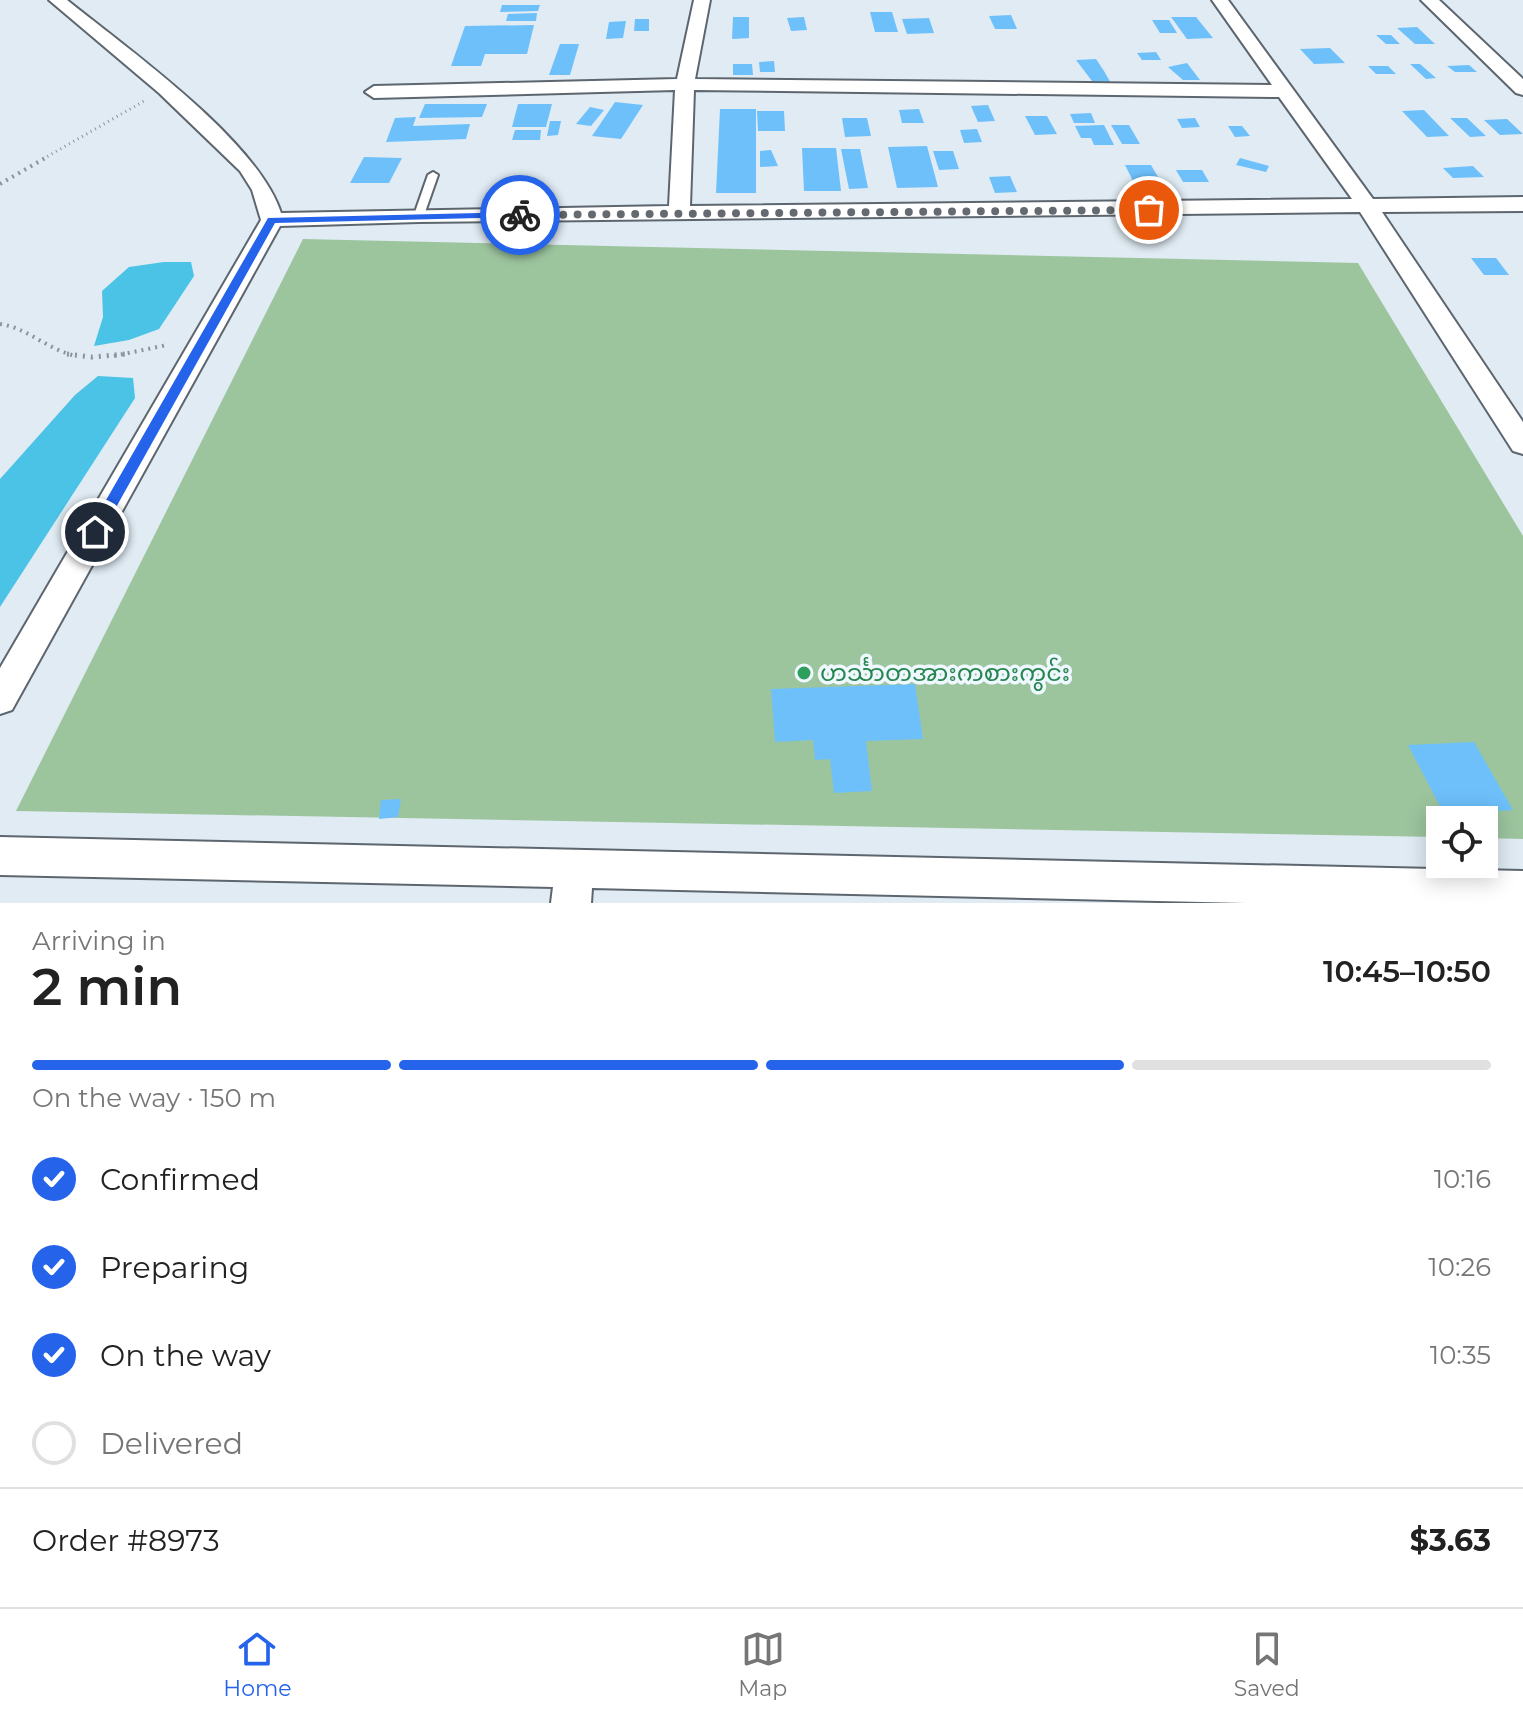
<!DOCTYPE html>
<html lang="en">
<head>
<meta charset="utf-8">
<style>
  :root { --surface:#fff; --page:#f6f6f6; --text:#222; --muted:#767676; --line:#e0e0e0; --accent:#2563eb }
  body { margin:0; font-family:Montserrat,"Noto Sans Myanmar",sans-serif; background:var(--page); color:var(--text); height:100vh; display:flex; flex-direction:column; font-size:30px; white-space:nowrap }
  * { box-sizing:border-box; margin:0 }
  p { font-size:26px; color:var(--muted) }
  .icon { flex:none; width:44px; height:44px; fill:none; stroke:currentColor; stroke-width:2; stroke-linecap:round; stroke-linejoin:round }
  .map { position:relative; height:903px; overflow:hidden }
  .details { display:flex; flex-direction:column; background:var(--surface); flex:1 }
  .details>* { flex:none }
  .fabs { position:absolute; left:1426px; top:806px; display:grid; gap:16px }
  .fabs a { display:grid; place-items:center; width:72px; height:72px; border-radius:0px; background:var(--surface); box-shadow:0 4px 20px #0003; font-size:40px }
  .pin { position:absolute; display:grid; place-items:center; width:68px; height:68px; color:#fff; margin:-34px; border:4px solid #fff; border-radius:50%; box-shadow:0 2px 8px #0007 }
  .courier { position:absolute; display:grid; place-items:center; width:80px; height:80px; margin:-40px; border:6px solid #2563eb; border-radius:50%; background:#fff; color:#222; box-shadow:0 2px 10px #0007 }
  .summary em { font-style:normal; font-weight:600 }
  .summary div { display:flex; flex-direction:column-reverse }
  .summary { display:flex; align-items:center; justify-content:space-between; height:136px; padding:0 32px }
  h1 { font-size:52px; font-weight:600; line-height:60px }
  .bar { display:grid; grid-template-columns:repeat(4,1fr); gap:12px 8px; align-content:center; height:96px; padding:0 32px }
  .bar i { height:10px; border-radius:6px; background:var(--line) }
  .bar .current { background:var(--accent) }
  .bar p { grid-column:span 4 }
  .line { display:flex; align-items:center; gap:20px; padding:0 32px; border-top:2px solid var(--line) }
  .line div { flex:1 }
  ol { padding:0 32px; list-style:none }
  li { display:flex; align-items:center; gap:24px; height:88px }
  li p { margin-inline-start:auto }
  li .icon { padding:8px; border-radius:50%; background:var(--accent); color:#fff; stroke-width:4 }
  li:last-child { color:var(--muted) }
  li i { width:44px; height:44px; border:4px solid var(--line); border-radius:50% }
  .dock { display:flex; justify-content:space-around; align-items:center; height:112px; border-top:2px solid var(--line); background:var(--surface); font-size:22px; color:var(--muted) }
  .dock a { display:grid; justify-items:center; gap:4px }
  .dock .current { color:var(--accent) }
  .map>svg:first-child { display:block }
  .green { fill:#9cc59e }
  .water { fill:#4ac3e6 }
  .building { fill:#6ec0fb }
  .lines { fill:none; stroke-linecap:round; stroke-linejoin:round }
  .service-casing { stroke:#5d666e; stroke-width:4 }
  .minor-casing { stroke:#5d666e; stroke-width:4 }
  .path-far2 { stroke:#8c949a; stroke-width:3; stroke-dasharray:1 4; stroke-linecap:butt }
  .path-far1 { stroke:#8c949a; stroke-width:4; stroke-dasharray:2 5; stroke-linecap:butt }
  .path { stroke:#8c949a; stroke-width:5; stroke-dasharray:2 6; stroke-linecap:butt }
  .service { fill:#fff; fill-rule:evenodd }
  .minor { fill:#fff; fill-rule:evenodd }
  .route { fill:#2563eb }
  .done { stroke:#646a6f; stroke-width:8; stroke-dasharray:0 14.4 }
  .leisure-dot { fill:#2e9e5b; stroke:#eff8ff; stroke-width:3 }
  .labels { text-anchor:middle; stroke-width:7; stroke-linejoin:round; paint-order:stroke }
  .near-leisure-label { font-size:24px; fill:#27864d; stroke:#eff8ff; text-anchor:start }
</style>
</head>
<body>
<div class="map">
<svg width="1523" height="903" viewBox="0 0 1523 903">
  <rect width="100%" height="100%" fill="#e0ebf3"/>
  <path class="green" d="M303,239L1358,263L1523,536V839L1484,838V820H1440V837L16,811Z"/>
  <path class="water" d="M164,262H191L194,276L159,329L129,340L94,346L103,317L102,291L129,267Z
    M98,376L133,378L135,398L0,607V479L75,395Z"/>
  <path class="building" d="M502,5H540L538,11L500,12Z
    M870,12H892L898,32H875Z
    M537,13L536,21H506L508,14Z
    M1011,15L1017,29H995L989,16Z
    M733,17H749V38L732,39Z
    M804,17L807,30L791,31L787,18Z
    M1171,17H1196L1213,38L1187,39Z
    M929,18L934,33L907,34L902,19Z
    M635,19H649V31H634Z
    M1152,20H1169L1177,33H1160Z
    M626,21L623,38L606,39L609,22Z
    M534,25L527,54H485L481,66H451L465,26Z
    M1417,27L1435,44H1415L1397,28Z
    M1376,35H1391L1400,44H1386Z
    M560,44H579L570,75H549Z
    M1330,48L1345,63L1314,64L1300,49Z
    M1156,52L1161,60H1142L1137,53Z
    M1096,59L1104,71L1113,87H1085L1082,81H1092L1076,60Z
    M774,61L775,72H760L759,62Z
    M1187,63L1200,80H1183L1168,67Z
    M733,64H752L753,75H733Z
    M1410,64H1420L1436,78L1426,79Z
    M1469,65L1477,72H1455L1447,66Z
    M1368,66H1388L1396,74H1376Z
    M615,102L643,105L621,139L592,136Z
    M425,104H487L482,117L419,118Z
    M518,104H552L546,127H512Z
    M988,105L995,121L978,122L971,106Z
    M590,107L604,110L591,126L576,124Z
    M720,109H756V193H716Z
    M919,109L924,123H902L899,110Z
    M1424,110L1449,136L1427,137L1402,111Z
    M757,111H784L785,131H758Z
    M1091,113L1095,123H1074L1070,114Z
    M1025,116H1047L1057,134L1035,135Z
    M416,117L413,126L470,124L466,139L386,142L395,118Z
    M842,118H867L871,136L845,137Z
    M1195,118L1200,127L1182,128L1177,119Z
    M1450,118H1467L1486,136L1470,137Z
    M1507,119L1523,134L1500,135L1484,120Z
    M550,121H561L558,135L547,136Z
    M1104,125L1114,145H1094L1091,138H1081L1075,126Z
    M1111,125H1129L1140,144H1122Z
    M1228,126H1242L1250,136L1235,137Z
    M977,129L982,142L964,143L960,130Z
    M515,130H541L540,140H512Z
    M927,146L938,187L897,188L888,147Z
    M802,148H836L841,191H804Z
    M841,149H860L868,188L849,189Z
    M771,150L778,166L760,167V151Z
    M933,151H953L959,169L939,170Z
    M364,157L402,158L389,183H350Z
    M1240,158L1269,166L1266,172L1236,165Z
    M1125,165H1151L1165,189H1137Z
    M1473,166L1484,177L1453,178L1443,168Z
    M1176,170H1202L1209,182H1183Z
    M1010,176L1017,192L995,193L989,177Z
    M1471,258H1496L1509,275H1484Z
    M915,684L923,739L866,741L872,791L834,793L830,759L815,760L813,740L775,742L771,689Z
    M1474,742L1513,810L1444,814L1408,745Z
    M401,799L398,817L379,819L381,800Z"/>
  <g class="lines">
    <g class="service-casing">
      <path id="service" d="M433,172L438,175L424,215L419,218L415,217L414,215L428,175Z"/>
    </g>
    <g class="minor-casing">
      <path id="minor" d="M49,0H67C128,49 258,141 281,213L669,206L675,90L374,98L365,92L374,86L677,79L694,0H710L695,79L1272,85L1212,0H1228L1373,199L1523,197V211L1382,212L1523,422V454L1513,451L1360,212L419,222L280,226L12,710L0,714V668L261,220L252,190L240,171L159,93ZM694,90L1279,97L1352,199L690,206Z
        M1421,0H1439L1523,79V95L1516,93Z
        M0,837L1523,871V903H1245L592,888L591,903H551L553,887L0,875Z"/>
    </g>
    <path class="path-far2" d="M43,159L144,101"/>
    <path class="path-far1" d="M0,184L47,157
      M0,324C28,328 48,350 76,356
      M114,356L167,345"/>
    <path class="path" d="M67,354L92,357L126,354"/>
    <use href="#service" class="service"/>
    <use href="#minor" class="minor"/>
  </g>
  <path class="route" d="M520,212L523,217L275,223L100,536H90V528L268,218Z"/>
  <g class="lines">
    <path class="done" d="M520,215L1149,210"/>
  </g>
  <circle class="leisure-dot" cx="804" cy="673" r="8"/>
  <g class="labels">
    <g class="near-leisure-label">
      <text x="820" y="681">ဟင်္သာတအားကစားကွင်း</text>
    </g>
  </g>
</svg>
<div class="fabs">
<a><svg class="icon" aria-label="locate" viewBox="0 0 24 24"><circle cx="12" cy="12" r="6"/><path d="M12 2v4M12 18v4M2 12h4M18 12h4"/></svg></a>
</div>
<div class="pin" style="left:1149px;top:210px;background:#ea580c"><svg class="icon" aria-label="bag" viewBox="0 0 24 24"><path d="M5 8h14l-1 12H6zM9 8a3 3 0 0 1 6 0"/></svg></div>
<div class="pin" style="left:95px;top:532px;background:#1f2937"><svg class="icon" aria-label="home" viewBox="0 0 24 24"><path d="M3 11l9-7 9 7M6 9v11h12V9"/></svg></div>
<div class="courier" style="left:520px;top:215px"><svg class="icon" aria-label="bike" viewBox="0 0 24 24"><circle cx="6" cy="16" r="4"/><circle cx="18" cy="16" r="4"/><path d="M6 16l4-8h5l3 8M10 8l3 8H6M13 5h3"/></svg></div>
</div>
<section class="details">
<div class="summary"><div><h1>2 min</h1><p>Arriving in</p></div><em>10:45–10:50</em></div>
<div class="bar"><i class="current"></i><i class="current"></i><i class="current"></i><i></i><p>On the way · 150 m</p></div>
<ol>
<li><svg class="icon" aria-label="check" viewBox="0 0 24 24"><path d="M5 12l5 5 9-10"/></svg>Confirmed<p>10:16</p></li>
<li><svg class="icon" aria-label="check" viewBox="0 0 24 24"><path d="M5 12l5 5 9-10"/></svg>Preparing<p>10:26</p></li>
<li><svg class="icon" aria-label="check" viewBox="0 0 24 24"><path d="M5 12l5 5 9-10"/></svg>On the way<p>10:35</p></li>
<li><i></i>Delivered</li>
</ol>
<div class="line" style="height:104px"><div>Order #8973</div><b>$3.63</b></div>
</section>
<nav class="dock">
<a class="current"><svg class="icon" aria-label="home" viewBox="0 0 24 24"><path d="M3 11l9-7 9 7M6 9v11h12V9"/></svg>Home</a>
<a><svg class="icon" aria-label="map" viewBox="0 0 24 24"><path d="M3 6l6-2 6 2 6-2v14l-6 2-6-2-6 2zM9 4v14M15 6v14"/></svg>Map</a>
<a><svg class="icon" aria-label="saved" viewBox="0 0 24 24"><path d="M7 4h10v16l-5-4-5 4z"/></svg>Saved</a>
</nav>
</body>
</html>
